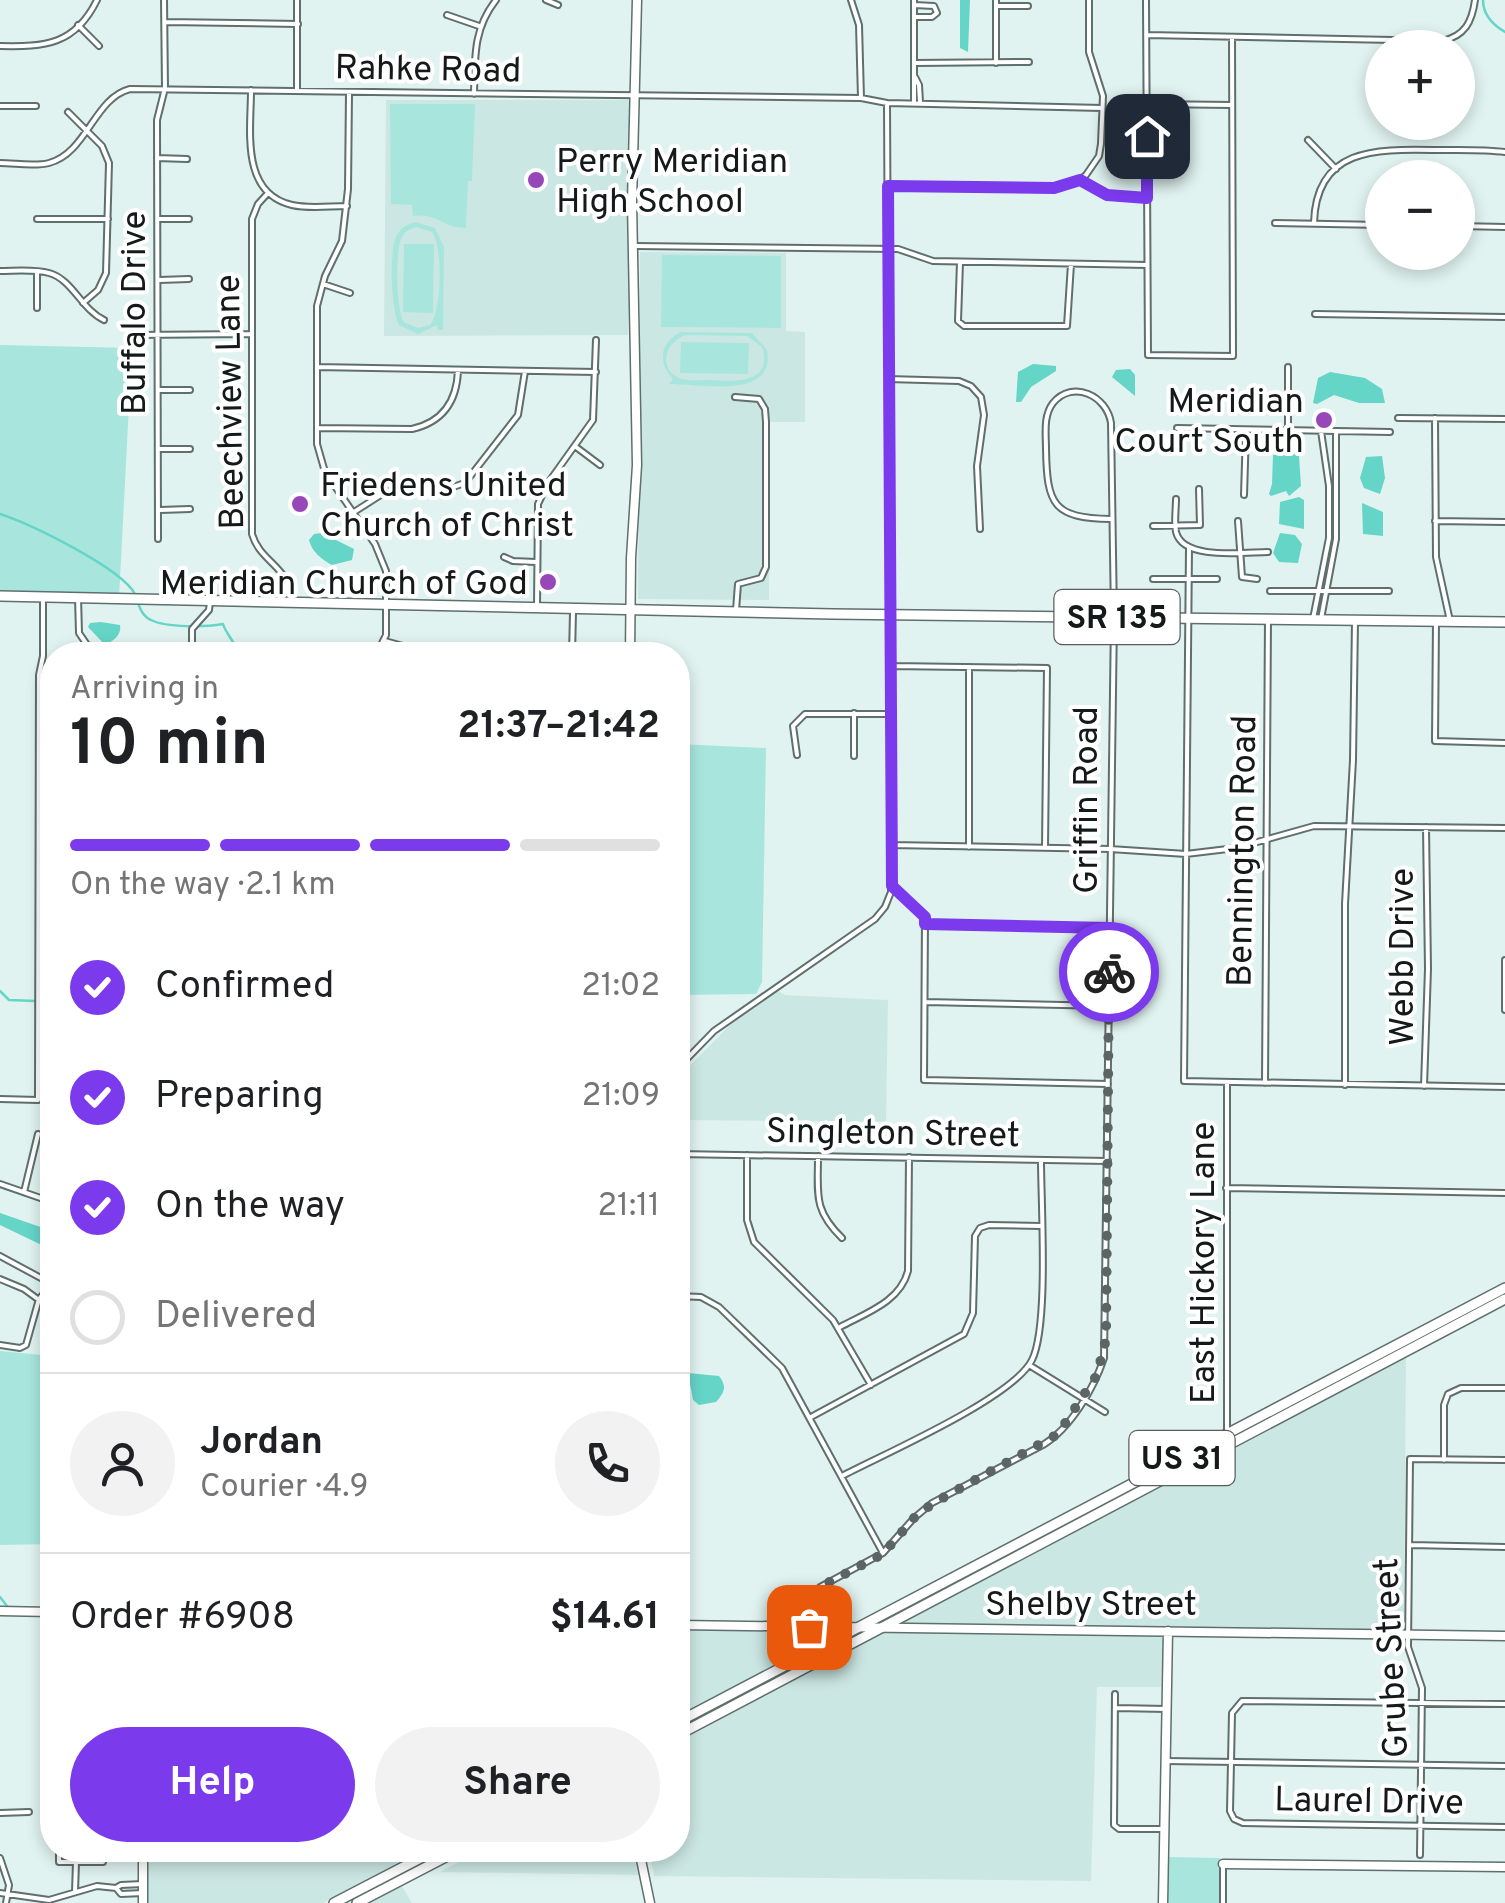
<!DOCTYPE html>
<html lang="en">
<head>
<meta charset="utf-8">
<style>
  :root { --surface:#fff; --page:#f2f2f2; --text:#202124; --muted:#757577; --line:#e0e0e0; --accent:#7c3aed }
  body { margin:0; font-family:Overpass,sans-serif; background:var(--page); color:var(--text); height:100vh; display:flex; flex-direction:column; font-size:38px; white-space:nowrap }
  * { box-sizing:border-box; margin:0 }
  p { font-size:32px; color:var(--muted) }
  .icon { flex:none; width:55px; height:55px; fill:none; stroke:currentColor; stroke-width:2; stroke-linecap:round; stroke-linejoin:round }
  .map { position:relative; flex:1; overflow:hidden }
  .drawer { position:absolute; left:40px; top:642px; width:650px; height:1220px; display:flex; flex-direction:column; background:var(--surface); border-radius:40px; box-shadow:0 5px 15px #0003 }
  .drawer>* { flex:none }
  .buttons { position:absolute; left:1365px; top:30px; display:grid; gap:20px }
  .buttons a { display:grid; place-items:center; width:110px; height:110px; border-radius:50%; background:var(--surface); box-shadow:0 5px 15px #0003; font-size:50px }
  .pin { position:absolute; display:grid; place-items:center; width:85px; height:85px; color:#fff; margin:-42px; border-radius:20px; box-shadow:0 5px 15px #0006 }
  .courier { position:absolute; display:grid; place-items:center; width:100px; height:100px; margin:-50px; border:8px solid #7c3aed; border-radius:50%; background:#fff; color:#222; box-shadow:0 2px 12px #0007 }
  .head em { font-style:normal; font-weight:700 }
  .head div { display:flex; flex-direction:column-reverse }
  .head { display:flex; align-items:center; justify-content:space-between; height:170px; padding:0 30px }
  h1 { font-size:65px; font-weight:700; line-height:75px }
  .bar { display:grid; grid-template-columns:repeat(4,1fr); gap:15px 10px; align-content:center; height:120px; padding:0 30px }
  .bar i { height:12px; border-radius:8px; background:var(--line) }
  .bar .active { background:var(--accent) }
  .bar p { grid-column:span 4 }
  .line { display:flex; align-items:center; gap:25px; padding:0 30px; border-top:2px solid var(--line) }
  .line div { flex:1 }
  .round { display:grid; place-items:center; flex:none; width:105px; height:105px; border-radius:52px; background:var(--page) }
  ol { padding:0 30px; list-style:none }
  li { display:flex; align-items:center; gap:30px; height:110px }
  li p { margin-inline-start:auto }
  li .icon { padding:10px; border-radius:50%; background:var(--accent); color:#fff; stroke-width:4 }
  li:last-child { color:var(--muted) }
  li i { width:55px; height:55px; border:5px solid var(--line); border-radius:50% }
  .button { display:flex; gap:20px; margin-top:auto; padding:20px 30px }
  .button a { flex:1; height:115px; border-radius:60px; background:var(--accent); color:#fff; font-size:40px; font-weight:700; line-height:115px; text-align:center }
  .button a+a { background:var(--page); color:var(--text) }
  .map>svg:first-child { display:block }
  .built { fill:#cbe7e3 }
  .green { fill:#a8e6dd; fill-rule:evenodd }
  .water { fill:#64d5c7 }
  .lines { fill:none; stroke-linecap:round; stroke-linejoin:round }
  .stream { stroke:#64d5c7; stroke-width:2.5 }
  .street-casing { stroke:#5e6f6c; stroke-width:8 }
  .secondary-casing { stroke:#5e6f6c; stroke-width:11 }
  .primary-casing { stroke:#5e6f6c; stroke-width:12 }
  .street { stroke:#fff; stroke-width:4 }
  .secondary { stroke:#fff; stroke-width:8 }
  .primary { stroke:#fff; stroke-width:9 }
  .done { stroke:#5b6664; stroke-width:10; stroke-dasharray:0 18 }
  .route { stroke:#7c3aed; stroke-width:12 }
  .poi-dot { fill:#9747b7; stroke:#fff; stroke-width:4 }
  .labels { text-anchor:middle; stroke-width:8; stroke-linejoin:round; paint-order:stroke }
  .shield { fill:#fff; stroke:#5a5f5e; stroke-width:2.5 }
  .shield-label { font-size:32px; font-weight:bold; fill:#141a19 }
  .street-label { font-size:35px; fill:#141a19; stroke:#fff }
  .poi-label { font-size:35px; fill:#141a19; stroke:#fff; text-anchor:start }
</style>
</head>
<body>
<div class="map">
<svg width="1505" height="1903" viewBox="0 0 1505 1903">
  <rect width="100%" height="100%" fill="#e0f3f0"/>
  <path class="built" d="M386,100H633L628,335L384,336Z
    M640,252L786,253V331L805,332V422H770L769,600L638,599Z
    M778,991L785,995L888,1000L886,1122L678,1120V1078L732,1023Z
    M1406,1355L1404,1631L1164,1627L1161,1687H1097L1091,1881L654,1876L649,1850H678V1742Z
    M678,1630L836,1633L678,1716Z
    M148,1850H424L323,1903H147Z
    M481,1850H632L638,1875L440,1872Z
    M402,1886L412,1903H369Z"/>
  <path class="green" d="M390,104H475L472,181H468L466,228C440,228 440,213 413,216L412,205L391,204Z
    M415,222L435,228L444,247L443,330H438L437,325L418,334L399,325C391,311 389,252 396,237C400,228 406,225 415,222ZM416,227L432,232C443,247 442,311 430,325L418,328L404,322C396,310 395,249 402,237C406,230 409,230 416,227Z
    M404,244H434L433,313L403,312Z
    M662,255L781,256V328L661,327Z
    M681,332L752,333L767,350C776,400 700,384 669,384L673,379C657,362 660,342 681,332ZM686,335L747,336L762,347C774,385 733,381 709,380C699,380 686,382 677,377C657,365 667,341 686,335Z
    M681,342L749,343L748,374L680,373Z
    M0,345L132,348L119,598L0,596Z
    M678,744L766,748L762,982L756,994L678,995Z
    M0,1351L52,1356V1544L0,1545Z
    M1167,1857L1220,1858L1219,1903H1167Z"/>
  <path class="water" d="M960,0H970L968,52L960,48Z
    M1033,364L1056,366V371L1031,387L1021,402H1016L1018,372Z
    M1130,369L1135,375V396L1112,377L1116,370Z
    M1330,372L1365,378L1382,389L1385,403H1359L1334,395L1317,404L1313,403L1318,378Z
    M1294,453L1299,456L1301,486L1289,496L1286,491L1271,496L1269,494L1272,484L1273,455Z
    M1382,456L1385,478L1380,494L1364,488L1360,478L1366,457Z
    M1299,497L1304,500V529L1279,524L1280,502Z
    M1362,503L1383,512V536L1363,534Z
    M322,533L354,549L352,560L332,565C321,559 312,552 309,540L314,534Z
    M1280,533L1295,535L1302,544L1298,563L1279,562L1273,553Z
    M101,622L120,625C122,635 113,641 105,645L88,627L90,623Z
    M0,1213L52,1231V1250L0,1225Z
    M688,1373L719,1376C727,1386 725,1392 716,1402L699,1405L693,1400Z"/>
  <g class="lines">
    <path class="stream" d="M1483,0C1483,15 1493,25 1505,32
      M0,514C30,524 120,567 135,594
      M137,601C140,608 143,617 151,620C167,628 206,627 223,624C226,634 234,640 236,650L232,655
      M0,991L9,1000L35,1001
      M43,1002L52,1003
      M0,1597L10,1610"/>
    <g class="street-casing">
      <path id="street" d="M546,0L558,5
        M851,0L859,25L861,98
        M996,0V63
        M1146,0L1148,355L1233,356L1232,37
        M914,5L934,6L937,13L932,17H914
        M996,6H1028
        M447,15L479,26
        M165,22L298,24
        M78,25L99,46
        M1147,35L1442,41C1465,36 1472,22 1475,0
        M0,46C45,47 75,45 97,0
        M915,63L1029,62
        M915,77L919,85L920,102
        M251,90C251,130 240,193 292,205C309,209 329,206 347,206
        M297,91V0
        M349,93L348,189L342,241L325,276L317,306V444L325,472L375,544L386,571V635L376,655
        M474,94C475,58 473,29 496,0
        M914,103V0
        M1147,104L1232,105
        M0,106H36
        M68,112L102,146L109,163L106,273L98,290L83,303
        M1308,140L1336,169
        M157,158L187,159
        M0,163C15,163 34,167 49,163C87,153 94,98 130,89L861,98L887,103L1102,108
        M1080,180L1107,195L1146,198
        M888,186L1054,189L1077,182L1086,175L1099,156L1101,144L1103,96L1089,52V0
        M268,193L258,204L252,219V534C260,563 292,567 291,602
        M37,219H108
        M159,219H189
        M1275,223L1382,225
        M1314,223C1316,147 1377,149 1435,150C1458,150 1482,149 1505,152
        M1458,226L1505,227
        M635,246L898,249L933,261L1147,265
        M960,262L958,321L964,326H1067L1071,264
        M0,271C15,271 34,269 49,273C72,279 82,310 104,320
        M159,280L189,279
        M323,284L350,293
        M37,308V272
        M1315,314L1505,317
        M134,335L252,334
        M317,367L596,372
        M888,379L959,381L971,386L981,397L984,415L977,466L980,529
        M159,390H190
        M735,397L759,399L765,409L766,422V567L761,578L738,584L736,610
        M1398,418L1505,419
        M1435,418L1436,557L1450,621
        M317,428L412,429C443,422 457,401 458,370
        M1177,428L1390,432
        M1288,430V367
        M576,447L600,465
        M160,449H190
        M1244,495L1246,430
        M1176,499C1176,509 1174,522 1176,532C1183,561 1245,552 1268,552
        M160,510L190,509
        M354,512L387,491L444,490L465,483L518,415L525,371
        M1238,521L1242,577L1257,579
        M1435,521L1505,522
        M1153,526L1200,525L1199,489
        M158,539L157,120L165,88L164,0
        M1189,548L1184,1081L1505,1087
        M504,557L513,561L536,562
        M1153,579H1217
        M1270,591H1389
        M78,597L79,633L94,655
        M537,607L538,504L548,483L593,420L596,340
        M1313,619L1329,538V486L1321,431
        M1321,619L1336,539V431
        M1436,621L1435,741L1505,743
        M385,641L403,646L572,650
        M192,655V629L209,610L210,602
        M292,655C307,644 335,646 351,655
        M572,655L573,612
        M891,666L1047,668L1045,848
        M797,755L793,726L805,714H891
        M854,756V713
        M891,845L1110,849L1186,854L1236,848L1314,826L1505,828
        M969,847V667
        M891,887L925,917L924,1080L1108,1084
        M925,924L1109,928
        M1505,960V1010
        M925,1002L1109,1006
        M678,1068L714,1031L875,919L885,907L891,892L887,103
        M1265,1083L1268,619
        M1345,1085V904L1353,760L1355,620
        M1424,1086L1428,969L1426,827
        M0,1099L38,1100L39,675L43,656V597
        M678,1154L1108,1161
        M747,1155V1220L754,1242L833,1320L871,1385
        M818,1156C818,1194 813,1210 842,1238
        M0,1184L52,1202
        M1226,1188L1505,1193
        M24,1192L38,1134
        M0,1256L52,1284
        M0,1279L24,1289L39,1300
        M680,1294L681,1154
        M678,1296L701,1297L719,1307L782,1368L883,1553
        M840,1327C866,1313 900,1302 908,1271L909,1157
        M0,1345L20,1348L26,1345L39,1299L52,1284
        M1029,1365L1105,1412
        M811,1417L964,1334L973,1313L975,1236L980,1228L989,1225L1041,1226
        M1227,1433V1083
        M1444,1460V1405L1448,1394L1461,1388H1505
        M842,1476C884,1454 1013,1398 1032,1360C1049,1326 1041,1204 1041,1160
        M1410,1545L1505,1547
        M809,1627L810,1602L820,1587L883,1553L914,1518L932,1503L1043,1445C1071,1428 1094,1388 1104,1358L1114,617L1111,423C1107,396 1073,379 1053,403C1043,416 1046,434 1046,449C1047,505 1053,518 1111,519
        M1115,1694L1114,1825L1119,1829H1161
        M1505,1704L1242,1701L1232,1713L1230,1811L1234,1819L1243,1823L1505,1827
        M1116,1708L1166,1709
        M1165,1761L1505,1766
        M0,1813L29,1812
        M59,1850V1862H103V1850
        M1420,1855L1422,1688L1408,1647L1410,1459L1505,1460
        M0,1858L9,1885L6,1903
        M116,1888L121,1894L143,1893
        M75,1892L76,1862
        M0,1893L49,1900L97,1886L116,1888L121,1885L143,1884
        M1223,1903V1864"/>
    </g>
    <g class="secondary-casing">
      <path id="secondary" d="M630,655L631,558L637,465L632,202L637,0
        M0,1611L52,1612
        M678,1625L1505,1636
        M639,1850L650,1903
        M1223,1864L1505,1867
        M143,1903V1850
        M1163,1903L1168,1631"/>
    </g>
    <g class="primary-casing">
      <path id="primary" d="M0,596L833,614L1505,622
        M678,1722L1505,1288
        M678,1735L1505,1299
        M334,1903L436,1850
        M357,1903L459,1850"/>
    </g>
    <use href="#street" class="street"/>
    <use href="#secondary" class="secondary"/>
    <use href="#primary" class="primary"/>
  </g>
  <g class="lines">
    <path class="done" d="M809,1627L810,1602L818,1588L883,1554L914,1518L932,1504L1058,1434L1097,1375L1106,1339L1109,972"/>
    <path class="route" d="M1109,972V928L925,924V917L892,886L888,186L1054,188L1080,180L1107,195L1147,198V136"/>
  </g>
  <g class="poi-dot">
    <circle cx="536" cy="180" r="10"/>
    <circle cx="1324" cy="420" r="10"/>
    <circle cx="300" cy="504" r="10"/>
    <circle cx="548" cy="582" r="10"/>
  </g>
  <g class="labels">
    <g class="shield">
      <rect x="1054.5" y="590" width="125" height="54" rx="8"/>
      <rect x="1129.5" y="1431" width="105" height="54" rx="8"/>
    </g>
    <g class="shield-label">
      <text x="1117" y="628">SR 135</text>
      <text x="1182" y="1469">US 31</text>
    </g>
    <g class="street-label">
      <text transform="translate(428 68) rotate(1)" y="12">Rahke Road</text>
      <text transform="translate(133 313) rotate(-90)" y="12">Buffalo Drive</text>
      <text transform="translate(229 402) rotate(-91)" y="12">Beechview Lane</text>
      <text transform="translate(1085 800) rotate(-90)" y="12">Griffin Road</text>
      <text transform="translate(1241 851) rotate(-89)" y="12">Bennington Road</text>
      <text transform="translate(1401 957) rotate(-90)" y="12">Webb Drive</text>
      <text transform="translate(893 1132) rotate(1)" y="12">Singleton Street</text>
      <text transform="translate(1202 1263) rotate(-90)" y="12">East Hickory Lane</text>
      <text x="1091" y="1615">Shelby Street</text>
      <text transform="translate(1390 1658) rotate(-93)" y="12">Grube Street</text>
      <text transform="translate(1369 1800) rotate(1)" y="12">Laurel Drive</text>
    </g>
    <g class="poi-label">
      <text x="556" y="172">Perry Meridian<tspan x="556" dy="40">High School</tspan></text>
      <text x="1304" y="412" text-anchor="end">Meridian<tspan x="1304" dy="40">Court South</tspan></text>
      <text x="320" y="496">Friedens United<tspan x="320" dy="40">Church of Christ</tspan></text>
      <text x="528" y="594" text-anchor="end">Meridian Church of God</text>
    </g>
  </g>
</svg>
<div class="buttons">
<a>+</a>
<a>−</a>
</div>
<div class="pin" style="left:809px;top:1627px;background:#ea580c"><svg class="icon" aria-label="bag" viewBox="0 0 24 24"><path d="M5 8h14l-1 12H6zM9 8a3 3 0 0 1 6 0"/></svg></div>
<div class="pin" style="left:1147px;top:136px;background:#1f2937"><svg class="icon" aria-label="home" viewBox="0 0 24 24"><path d="M3 11l9-7 9 7M6 9v11h12V9"/></svg></div>
<div class="courier" style="left:1109px;top:972px"><svg class="icon" aria-label="bike" viewBox="0 0 24 24"><circle cx="6" cy="16" r="4"/><circle cx="18" cy="16" r="4"/><path d="M6 16l4-8h5l3 8M10 8l3 8H6M13 5h3"/></svg></div>
<section class="drawer">
<div class="head"><div><h1>10 min</h1><p>Arriving in</p></div><em>21:37–21:42</em></div>
<div class="bar"><i class="active"></i><i class="active"></i><i class="active"></i><i></i><p>On the way · 2.1 km</p></div>
<ol>
<li><svg class="icon" aria-label="check" viewBox="0 0 24 24"><path d="M5 12l5 5 9-10"/></svg>Confirmed<p>21:02</p></li>
<li><svg class="icon" aria-label="check" viewBox="0 0 24 24"><path d="M5 12l5 5 9-10"/></svg>Preparing<p>21:09</p></li>
<li><svg class="icon" aria-label="check" viewBox="0 0 24 24"><path d="M5 12l5 5 9-10"/></svg>On the way<p>21:11</p></li>
<li><i></i>Delivered</li>
</ol>
<div class="line" style="height:180px"><a class="round"><svg class="icon" aria-label="person" viewBox="0 0 24 24"><circle cx="12" cy="8" r="4"/><path d="M4 21q1-7 8-7t8 7"/></svg></a><div><b>Jordan</b><p>Courier · 4.9</p></div><a class="round"><svg class="icon" aria-label="phone" viewBox="0 0 24 24"><path d="M5 4h4l2 5-3 2q2 4 5 5l2-3 5 2v4C11 20 4 13 5 4z"/></svg></a></div>
<div class="line" style="height:130px"><div>Order #6908</div><b>$14.61</b></div>
<div class="button"><a>Help</a><a>Share</a></div>
</section>
</div>
</body>
</html>
